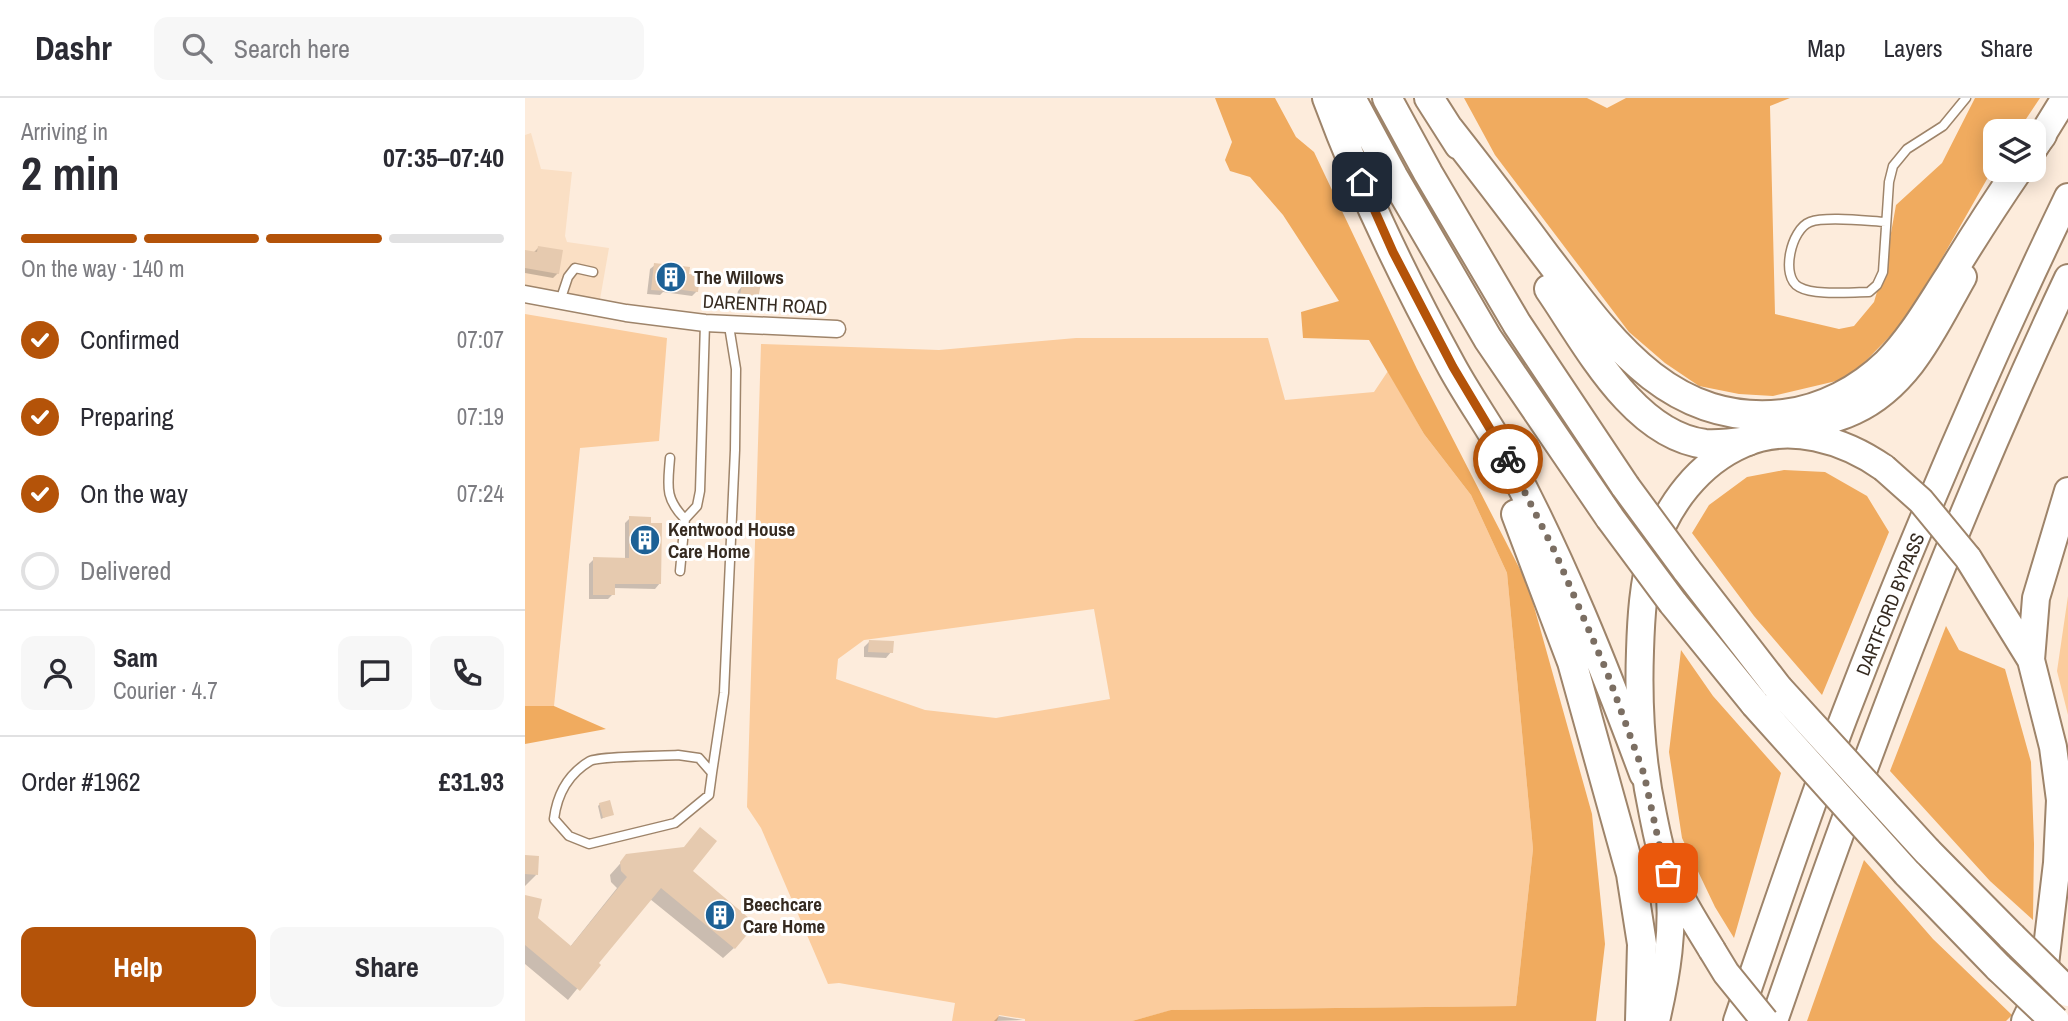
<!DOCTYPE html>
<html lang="en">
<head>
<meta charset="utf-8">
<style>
  :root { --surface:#fff; --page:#f7f7f7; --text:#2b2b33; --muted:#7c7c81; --line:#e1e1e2; --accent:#b45309 }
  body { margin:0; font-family:"Archivo Narrow",sans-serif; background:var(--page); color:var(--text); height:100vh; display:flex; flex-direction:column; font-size:26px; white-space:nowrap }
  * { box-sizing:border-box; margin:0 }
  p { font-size:23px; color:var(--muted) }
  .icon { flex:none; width:38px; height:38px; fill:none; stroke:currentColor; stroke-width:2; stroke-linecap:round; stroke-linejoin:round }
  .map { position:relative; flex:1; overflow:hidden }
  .panel { display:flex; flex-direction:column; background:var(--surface); width:525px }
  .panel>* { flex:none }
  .buttons { position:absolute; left:1458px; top:21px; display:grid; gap:14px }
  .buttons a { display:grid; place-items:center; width:63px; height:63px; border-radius:14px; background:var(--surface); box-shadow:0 4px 18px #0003; font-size:35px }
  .pin { position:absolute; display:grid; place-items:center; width:60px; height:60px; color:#fff; margin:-30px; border-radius:14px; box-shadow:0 4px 10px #0006 }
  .courier { position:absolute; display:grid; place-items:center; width:70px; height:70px; margin:-35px; border:5px solid #b45309; border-radius:50%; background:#fff; color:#222; box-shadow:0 2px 9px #0007 }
  .summary em { font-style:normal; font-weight:700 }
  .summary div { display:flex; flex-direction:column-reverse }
  .summary { display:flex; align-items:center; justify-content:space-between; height:119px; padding:0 21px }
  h1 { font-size:46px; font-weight:700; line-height:52px }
  .bar { display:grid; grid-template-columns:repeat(4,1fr); gap:10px 7px; align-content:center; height:84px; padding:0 21px }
  .bar i { height:9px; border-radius:5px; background:var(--line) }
  .bar .selected { background:var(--accent) }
  .bar p { grid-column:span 4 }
  .line { display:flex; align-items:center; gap:18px; padding:0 21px; border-top:2px solid var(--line) }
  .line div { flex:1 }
  .round { display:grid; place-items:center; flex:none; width:74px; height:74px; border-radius:14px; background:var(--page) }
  ol { padding:0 21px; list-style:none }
  li { display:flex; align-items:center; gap:21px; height:77px }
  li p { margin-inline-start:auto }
  li .icon { padding:7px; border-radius:50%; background:var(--accent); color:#fff; stroke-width:4 }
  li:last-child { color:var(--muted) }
  li i { width:38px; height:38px; border:4px solid var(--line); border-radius:50% }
  .primary-button { display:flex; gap:14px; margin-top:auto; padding:14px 21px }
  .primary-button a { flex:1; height:80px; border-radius:14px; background:var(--accent); color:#fff; font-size:28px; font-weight:700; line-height:80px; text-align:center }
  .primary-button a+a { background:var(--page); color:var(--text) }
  header { display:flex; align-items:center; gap:42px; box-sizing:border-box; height:98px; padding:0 35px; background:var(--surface); border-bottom:2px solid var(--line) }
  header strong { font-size:33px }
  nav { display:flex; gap:38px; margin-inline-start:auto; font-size:24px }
  .search { width:490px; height:63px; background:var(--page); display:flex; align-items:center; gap:18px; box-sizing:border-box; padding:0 24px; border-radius:14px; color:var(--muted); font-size:26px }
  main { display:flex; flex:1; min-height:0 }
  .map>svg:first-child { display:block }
  .built { fill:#fadfc4 }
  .green { fill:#fbcc9d; fill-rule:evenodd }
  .forest { fill:#f0ab5f }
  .shadow { fill:#0003 }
  .building { fill:#e6caaf }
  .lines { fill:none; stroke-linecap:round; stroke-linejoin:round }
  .service-casing { stroke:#9e846a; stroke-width:11 }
  .minor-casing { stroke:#9e846a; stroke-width:19 }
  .trunk-casing { stroke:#9e846a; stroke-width:30 }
  .motorway-casing { stroke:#9e846a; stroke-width:32 }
  .service { stroke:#fff; stroke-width:8 }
  .minor { stroke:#fff; stroke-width:16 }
  .trunk { stroke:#fff; stroke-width:26 }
  .motorway { stroke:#fff; stroke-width:28 }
  .trunk-bridge-casing { stroke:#9e846a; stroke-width:30; stroke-linecap:butt }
  .motorway-bridge-casing { stroke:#9e846a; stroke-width:32; stroke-linecap:butt }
  .trunk-bridge { stroke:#fff; stroke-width:26 }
  .motorway-bridge { stroke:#fff; stroke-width:28 }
  .done { stroke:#7b6e62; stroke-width:7; stroke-dasharray:0 12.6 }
  .route { stroke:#b45309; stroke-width:9 }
  .labels { text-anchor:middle; stroke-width:6; stroke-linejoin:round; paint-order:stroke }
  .poi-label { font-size:19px; font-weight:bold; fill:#352a20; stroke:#fff; text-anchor:start }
  .street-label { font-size:19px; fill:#352a20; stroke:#fff }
</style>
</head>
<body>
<header>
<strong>Dashr</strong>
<div class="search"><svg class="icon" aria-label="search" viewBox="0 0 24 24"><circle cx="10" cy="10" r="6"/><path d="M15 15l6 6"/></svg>Search here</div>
<nav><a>Map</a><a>Layers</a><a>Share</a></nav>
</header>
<main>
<section class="panel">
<div class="summary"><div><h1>2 min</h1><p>Arriving in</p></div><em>07:35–07:40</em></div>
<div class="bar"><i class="selected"></i><i class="selected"></i><i class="selected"></i><i></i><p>On the way · 140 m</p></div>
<ol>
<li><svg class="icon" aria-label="check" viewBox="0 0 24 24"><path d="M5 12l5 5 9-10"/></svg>Confirmed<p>07:07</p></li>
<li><svg class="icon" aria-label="check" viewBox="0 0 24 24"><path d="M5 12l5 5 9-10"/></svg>Preparing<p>07:19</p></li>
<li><svg class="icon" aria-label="check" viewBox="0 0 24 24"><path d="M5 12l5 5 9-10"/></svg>On the way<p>07:24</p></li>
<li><i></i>Delivered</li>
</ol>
<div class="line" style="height:126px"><a class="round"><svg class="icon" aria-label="person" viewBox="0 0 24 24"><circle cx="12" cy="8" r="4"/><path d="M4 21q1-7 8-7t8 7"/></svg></a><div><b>Sam</b><p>Courier · 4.7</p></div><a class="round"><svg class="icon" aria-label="chat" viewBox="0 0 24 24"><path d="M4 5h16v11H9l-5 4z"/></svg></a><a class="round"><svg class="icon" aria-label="phone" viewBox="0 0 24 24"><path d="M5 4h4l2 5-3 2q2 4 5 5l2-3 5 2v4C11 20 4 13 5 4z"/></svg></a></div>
<div class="line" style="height:91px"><div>Order #1962</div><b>£31.93</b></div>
<div class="primary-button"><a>Help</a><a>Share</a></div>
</section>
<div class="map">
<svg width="1543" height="923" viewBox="0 0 1543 923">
  <rect width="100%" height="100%" fill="#fdecdc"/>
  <path class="built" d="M6,35L16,71L47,74L40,138L42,144L84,150L74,207L36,194L0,187V37Z"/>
  <path class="green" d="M0,216L142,240L134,343L55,350L29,608H0Z
    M551,240H743L760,302L849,294L863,273L899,336L946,397L982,475L1008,751L991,908L647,912L607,923H500V921L474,917L472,923H427L430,905L314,885L303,886L236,730L222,709L236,246L414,252ZM569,511L585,601L471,620L400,612L311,581L313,561L339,542Z
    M1543,498V617L1532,573Z"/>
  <path class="forest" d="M690,0H750L771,39L789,54L892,271L1003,487L1067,716L1080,846L1071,923H607L646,912L991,908L1008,751L982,475L946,397L899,336L844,242L778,240L776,214L814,203L758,117L725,79L705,73L700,62L707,44Z
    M939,0H1062L1082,10L1101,0H1265L1245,8L1250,216L1314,231L1329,228L1349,204L1361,163L1371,107L1417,65L1450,0H1515L1493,33H1470V67L1408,176L1374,229L1324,280L1248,298L1214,296L1174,288L1140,265L1104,234L970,57Z
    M1259,372L1300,374L1342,398L1364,434L1297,597L1229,518L1167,435L1184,407L1222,379Z
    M1421,528L1434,552L1480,571L1506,664L1509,746L1508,822L1465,783L1365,673Z
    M1156,552L1188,598L1256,675L1209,840L1190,809L1157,740L1144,654Z
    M0,608H29L81,631L0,646Z
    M1339,762L1408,841L1487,917L1481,923H1282Z"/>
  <path class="shadow" d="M14,149L33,175L28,180L0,175V154L8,155Z
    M130,167L163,178L172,193L167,198L138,194L135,197L122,196L125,171Z
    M225,179L232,200L227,205L211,202L213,193Z
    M105,420L135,485L130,491L88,490V496L83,501H64V466L69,461H100V425Z
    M344,544L366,554L361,560L339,559V549Z
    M75,706L87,716L76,721L73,708Z
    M175,731L165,773L209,850L198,860L125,801L43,902L0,866V799L11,820L45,849L92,790L86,784L85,777L102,758L158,751Z
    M0,759L11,777L0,788Z
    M474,918L498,922L469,923Z"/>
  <path class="building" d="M13,148L38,152L34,176L0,170V152L12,154Z
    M129,165L165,169L164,176L175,177L173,194L142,190L141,193L126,192Z
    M224,177L237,180L233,201L215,198L217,186L222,187Z
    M104,418L126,419V425H137L136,486H90V497H68V459L104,460Z
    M344,542L369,543L368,555L343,554Z
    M85,702L89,717L78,720L74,705Z
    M175,729L192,743L168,773L231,826L210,851L136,790L74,865L76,867L55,893L0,847V797L17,801L13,820L46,848L102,779L96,773L95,764L101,756L159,749Z
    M0,757L14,758L13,777L0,776Z"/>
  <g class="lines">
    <g class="service-casing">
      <path id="service" d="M1361,124C1342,123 1301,118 1285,124C1266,131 1255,179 1274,189C1290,198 1325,194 1344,194L1352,187L1358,174L1364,84L1368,68L1382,51L1418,28L1441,0
        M35,203L43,179L50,170L68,174
        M145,360C143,387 139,400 160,421
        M155,473L160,421L172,408L175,393L180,225
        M153,657L174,660L187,675L184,697L150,725L64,746L44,738L29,721C32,697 43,676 65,663C74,658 138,658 153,657Z
        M187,675L199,595L210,352L211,271L204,228"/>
    </g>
    <g class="minor-casing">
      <path id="minor" d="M0,196L101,215L180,225L312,231"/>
    </g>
    <g class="trunk-casing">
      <path id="trunk" d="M1508,52L1540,0
        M1267,333C1287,327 1310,322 1329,313C1385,287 1409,230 1438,179
        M1443,460L1506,562L1528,649L1535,702L1532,765L1519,875L1512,898L1500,923
        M1506,562L1511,500L1543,393
        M1187,852C1172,827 1154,800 1143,773C1135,755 1132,736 1128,717C1116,662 1113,609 1115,553C1116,520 1118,484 1128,452C1142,407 1174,365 1218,346C1264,325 1319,342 1359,370
        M1131,923C1142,876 1149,831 1144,783
        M1212,923C1247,821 1281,719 1319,619C1387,442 1461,269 1543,99
        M1249,923C1336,671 1429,421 1543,180"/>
    </g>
    <g class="motorway-casing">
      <path id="motorway" d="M802,0C836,92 880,183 927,269C944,300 965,329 982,360C1036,461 1079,568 1119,676
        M826,0L868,78L963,241L1085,420
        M862,0L903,75L992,226L1100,388
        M904,0L934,47
        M924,31C957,73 989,115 1021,158C1083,239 1143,329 1259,316C1298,311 1334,292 1362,265C1387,240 1405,208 1424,179C1446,143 1469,107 1493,72
        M1508,49L1517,37
        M1024,191C1062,246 1108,337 1180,346C1195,347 1209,345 1223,343
        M991,416L1047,564L1106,776L1117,846L1115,923
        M1161,471L1253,590
        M1148,505L1230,606
        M1402,753L1487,839
        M1382,775L1474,870"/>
    </g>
    <use href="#service" class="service"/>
    <use href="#minor" class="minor"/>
    <use href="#trunk" class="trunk"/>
    <use href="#motorway" class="motorway"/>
    <g class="trunk-bridge-casing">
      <path id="trunk-bridge" d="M1359,370L1396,403L1443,460
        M1187,852L1201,875L1240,923"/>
    </g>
    <g class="motorway-bridge-casing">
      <path id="motorway-bridge" d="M1100,388L1161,471
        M1085,420L1148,505
        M1253,590L1402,753
        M1230,606L1382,775
        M1487,839L1543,894
        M1474,870L1530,923"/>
    </g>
    <use href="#trunk-bridge" class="trunk-bridge"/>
    <use href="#motorway-bridge" class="motorway-bridge"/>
  </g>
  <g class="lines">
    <path class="done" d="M983,361L1030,454L1082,574L1119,676L1135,750L1143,775"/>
    <path class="route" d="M837,84L868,154L928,269L983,361"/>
  </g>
  <defs>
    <g id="building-disc" transform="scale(1.575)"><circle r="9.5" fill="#1d6196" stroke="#fff"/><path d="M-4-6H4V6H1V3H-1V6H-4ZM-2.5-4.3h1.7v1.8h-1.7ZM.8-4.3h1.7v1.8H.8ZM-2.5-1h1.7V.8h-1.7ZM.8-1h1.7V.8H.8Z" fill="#fff"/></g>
  </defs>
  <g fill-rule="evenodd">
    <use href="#building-disc" x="146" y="179"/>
    <use href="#building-disc" x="120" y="442"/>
    <use href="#building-disc" x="195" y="817"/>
  </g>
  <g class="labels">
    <g class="poi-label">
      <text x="169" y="186">The Willows</text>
      <text x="143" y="438">Kentwood House<tspan x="143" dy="22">Care Home</tspan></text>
      <text x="218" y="813">Beechcare<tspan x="218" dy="22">Care Home</tspan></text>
    </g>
    <g class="street-label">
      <text transform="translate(240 206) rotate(3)" y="7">DARENTH ROAD</text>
      <text transform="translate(1365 506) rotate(-68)" y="7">DARTFORD BYPASS</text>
    </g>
  </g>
</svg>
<div class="buttons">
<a><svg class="icon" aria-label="layers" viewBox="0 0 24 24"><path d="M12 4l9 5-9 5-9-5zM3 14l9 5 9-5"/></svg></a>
</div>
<div class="pin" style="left:1143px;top:775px;background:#ea580c"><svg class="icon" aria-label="bag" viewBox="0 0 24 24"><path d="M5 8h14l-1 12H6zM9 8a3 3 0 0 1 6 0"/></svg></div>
<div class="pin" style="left:837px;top:84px;background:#1f2937"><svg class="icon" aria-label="home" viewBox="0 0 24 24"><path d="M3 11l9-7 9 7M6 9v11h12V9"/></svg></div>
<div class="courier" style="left:983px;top:361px"><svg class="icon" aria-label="bike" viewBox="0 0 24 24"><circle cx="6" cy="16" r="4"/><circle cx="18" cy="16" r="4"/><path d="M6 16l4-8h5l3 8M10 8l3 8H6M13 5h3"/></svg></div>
</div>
</main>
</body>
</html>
